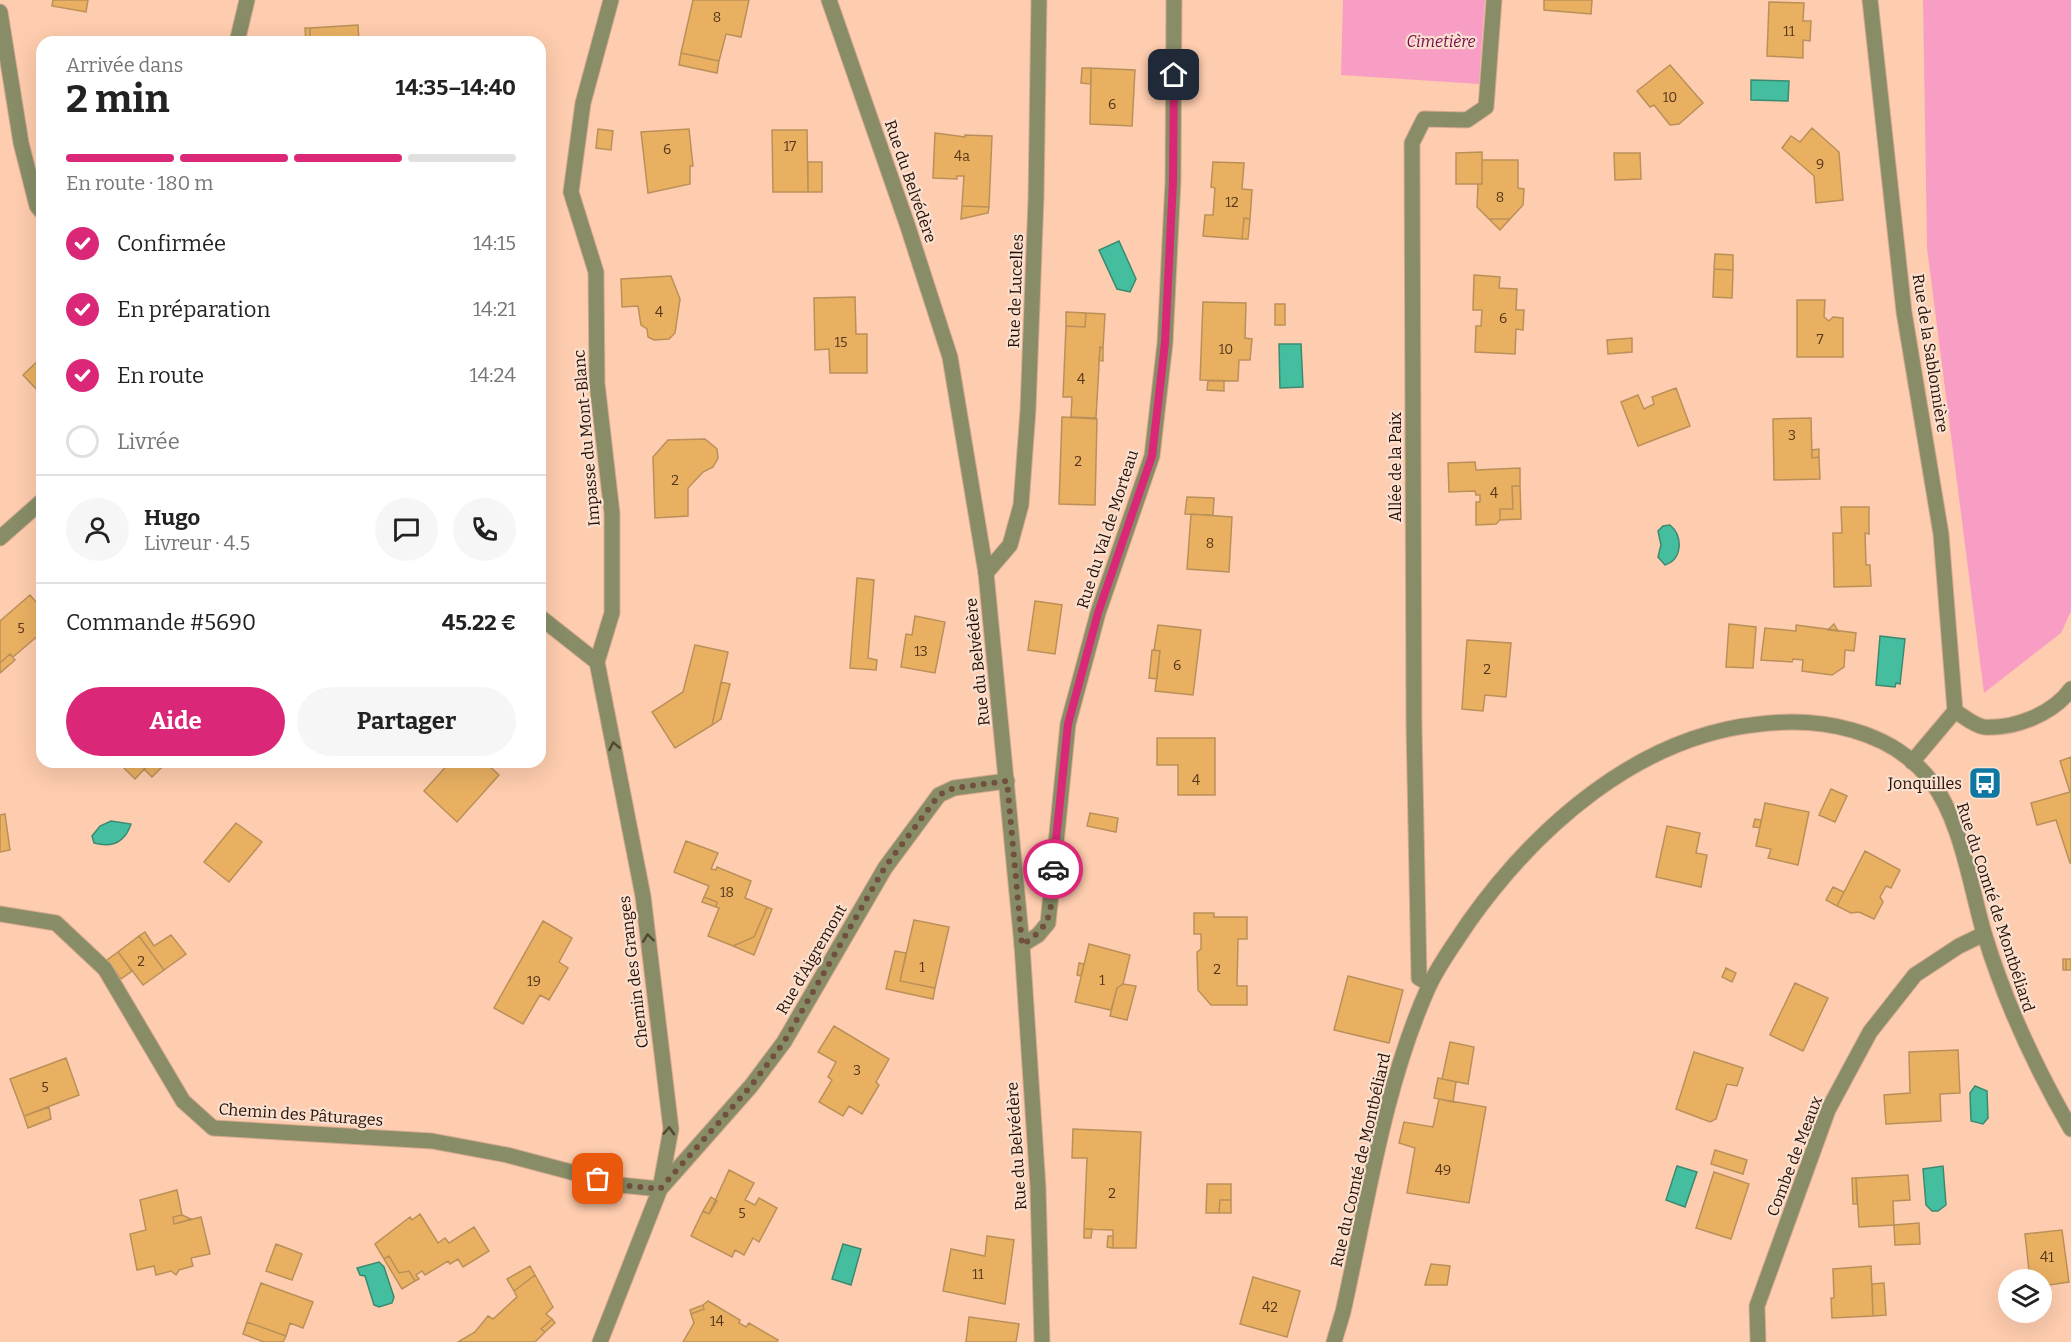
<!DOCTYPE html>
<html lang="fr">
<head>
<meta charset="utf-8">
<style>
  :root { --surface:#fff; --page:#f6f6f6; --text:#222; --muted:#767676; --line:#e0e0e0; --accent:#db2777 }
  body { margin:0; font-family:Bitter,serif; background:var(--page); color:var(--text); height:100vh; display:flex; flex-direction:column; font-size:22px; white-space:nowrap }
  * { box-sizing:border-box; margin:0 }
  p { font-size:20px; color:var(--muted) }
  .icon { flex:none; width:33px; height:33px; fill:none; stroke:currentColor; stroke-width:2; stroke-linecap:round; stroke-linejoin:round }
  .map { position:relative; flex:1; overflow:hidden }
  .sheet { position:absolute; left:36px; top:36px; width:510px; height:732px; display:flex; flex-direction:column; background:var(--surface); border-radius:18px; box-shadow:0 6px 24px #0002 }
  .sheet>* { flex:none }
  .buttons { position:absolute; left:1998px; top:1269px; display:grid; gap:12px }
  .buttons a { display:grid; place-items:center; width:54px; height:54px; border-radius:50%; background:var(--surface); box-shadow:0 6px 24px #0002; font-size:30px }
  .pin { position:absolute; display:grid; place-items:center; width:51px; height:51px; color:#fff; margin:-26px; border-radius:12px; box-shadow:0 3px 9px #0006 }
  .courier { position:absolute; display:grid; place-items:center; width:60px; height:60px; margin:-30px; border:4px solid #db2777; border-radius:50%; background:#fff; color:#222; box-shadow:0 2px 8px #0007 }
  .overview em { font-style:normal; font-weight:700 }
  .overview div { display:flex; flex-direction:column-reverse }
  .overview { display:flex; align-items:center; justify-content:space-between; height:102px; padding:0 30px }
  h1 { font-size:39px; font-weight:700; line-height:45px }
  .bar { display:grid; grid-template-columns:repeat(4,1fr); gap:9px 6px; align-content:center; height:72px; padding:0 30px }
  .bar i { height:8px; border-radius:4px; background:var(--line) }
  .bar .on { background:var(--accent) }
  .bar p { grid-column:span 4 }
  .line { display:flex; align-items:center; gap:15px; padding:0 30px; border-top:2px solid var(--line) }
  .line div { flex:1 }
  .round { display:grid; place-items:center; flex:none; width:63px; height:63px; border-radius:32px; background:var(--page) }
  ol { padding:0 30px; list-style:none }
  li { display:flex; align-items:center; gap:18px; height:66px }
  li p { margin-inline-start:auto }
  li .icon { padding:6px; border-radius:50%; background:var(--accent); color:#fff; stroke-width:4 }
  li:last-child { color:var(--muted) }
  li i { width:33px; height:33px; border:3px solid var(--line); border-radius:50% }
  .cta { display:flex; gap:12px; margin-top:auto; padding:12px 30px }
  .cta a { flex:1; height:69px; border-radius:36px; background:var(--accent); color:#fff; font-size:24px; font-weight:700; line-height:69px; text-align:center }
  .cta a+a { background:var(--page); color:var(--text) }
  .map>svg:first-child { display:block }
  .green { fill:#f89ec4 }
  .water { fill:#45be9f; stroke:#3b8a70; stroke-width:1.5 }
  .building { fill:#e9b062; stroke:#ba9059; stroke-width:1.5 }
  .lines { fill:none; stroke-linecap:round; stroke-linejoin:round }
  .minor-casing { stroke:#d7aa8f; stroke-width:17 }
  .tertiary-casing { stroke:#d7aa8f; stroke-width:17 }
  .minor { stroke:#888d68; stroke-width:15 }
  .tertiary { stroke:#888d68; stroke-width:15 }
  .oneway { stroke:#524830 }
  .done { stroke:#71513e; stroke-width:6; stroke-dasharray:0 10.8 }
  .route { stroke:#db2777; stroke-width:8 }
  .labels { text-anchor:middle; stroke-width:4.5; stroke-linejoin:round; paint-order:stroke }
  .number-label { font-size:14px; fill:#56371a }
  .park-label { font-size:16px; font-style:italic; fill:#770c49; stroke:#f9e0d0 }
  .street-label { font-size:16px; fill:#250f02; stroke:#f9e0d0 }
  .poi-label { font-size:16px; fill:#250f02; stroke:#f9e0d0; text-anchor:end }
</style>
</head>
<body>
<div class="map">
<svg width="2071" height="1342" viewBox="0 0 2071 1342">
  <rect width="100%" height="100%" fill="#feccae"/>
  <path class="green" d="M1343,0H1485L1479,84L1341,75Z
    M1923,0H2071V611L2061,633L1984,693L1927,248Z"/>
  <path class="water" d="M1751,80L1789,81L1788,101L1751,100Z
    M1119,241L1136,279L1130,292L1117,289L1099,250Z
    M1279,344H1301L1303,387L1280,388Z
    M1670,525C1683,535 1683,559 1665,565L1658,557L1661,545L1658,531L1663,526Z
    M1880,636L1905,639L1900,684L1896,683L1895,687L1876,685Z
    M111,821L131,824C125,842 112,848 94,843L92,836L100,826Z
    M1975,1086L1987,1091L1988,1118L1983,1124L1971,1121L1970,1093Z
    M1677,1166L1697,1172L1685,1207L1666,1200Z
    M1943,1166L1946,1205L1938,1211H1932L1926,1205L1923,1169Z
    M843,1244L861,1249L851,1285L832,1279Z
    M379,1262L384,1267L394,1297L392,1303L379,1307L374,1305L365,1276L360,1275L357,1268Z"/>
  <path class="building" d="M53,0H88L86,12L52,6Z
    M693,0H749L741,37L726,34L719,61L681,53Z
    M1544,0H1592L1591,14L1544,10Z
    M1769,2L1804,3L1803,21H1811L1810,41L1803,40V58L1767,56Z
    M358,25L359,42H310V28Z
    M305,28H310V42H306Z
    M681,53L719,61L717,73L679,65Z
    M1670,65L1703,103L1679,124L1670,125L1654,105L1650,107L1637,91Z
    M1082,68H1091V84L1081,83Z
    M1091,68L1135,70L1132,126L1090,124Z
    M1812,128L1839,152L1843,200L1816,203L1814,176L1782,148L1791,136L1800,142Z
    M598,129L613,131L611,150L596,148Z
    M689,129L693,166H690V184L648,193L641,132Z
    M772,130H807L808,192H773Z
    M935,133L965,137V135L992,136L989,207L962,206L964,176H957V179L933,178Z
    M1482,152V184H1456V153Z
    M1614,153H1640L1641,179L1615,180Z
    M1482,160H1518V188L1524,189L1523,205L1510,219H1489L1477,207L1478,184H1482Z
    M808,162H822V192H808Z
    M1213,162L1244,163L1242,189L1252,190L1250,219L1244,218L1242,239L1203,236L1205,215H1213L1215,188L1211,187Z
    M962,206L989,207L988,213L961,219Z
    M1244,218L1250,219L1248,239H1242Z
    M1489,219H1510L1500,230Z
    M1715,254L1733,255V270L1714,269Z
    M1714,269L1733,270L1732,298L1713,297Z
    M1474,275L1500,277L1499,288L1517,289L1516,310H1524L1523,330L1516,329L1515,354L1475,352L1476,326H1481L1482,310H1473Z
    M671,276L680,299L675,333L669,339L654,340L648,337L647,329L641,325L638,306L622,307L621,279Z
    M540,279H544L543,297H540Z
    M855,297L856,334H867V373H830L829,349L815,350L814,298Z
    M1797,300H1825L1824,317L1829,321L1833,317L1843,318V357H1797Z
    M1203,302L1246,303L1245,338L1252,339L1250,360H1239L1238,381L1200,380Z
    M1275,304H1285V325H1275Z
    M1066,312L1086,313L1085,327L1066,326Z
    M1086,313L1105,314L1103,348L1100,347L1096,418L1071,417L1072,397H1063L1066,326L1085,327Z
    M1632,338V352L1608,354L1607,340Z
    M1100,347L1103,348V361L1099,360Z
    M42,357V395L23,375Z
    M1208,381H1224V391L1207,390Z
    M1676,388L1690,426L1638,446L1621,402L1638,395L1644,409L1654,404L1652,397Z
    M1062,417L1097,419L1095,505L1059,504Z
    M1811,418L1812,458L1819,457L1820,479L1774,480L1773,419Z
    M705,439L717,449L718,458L713,467L703,472L688,488V516L655,518L653,457L668,440Z
    M1819,449V457L1812,458V450Z
    M1475,462L1476,470L1520,468V486H1512L1513,509H1500V520L1496,524L1476,525V502H1480V495H1476L1475,491L1449,492L1448,463Z
    M1512,486H1520L1521,519L1500,520V509H1513Z
    M1187,497L1214,498L1213,515L1185,514Z
    M1841,507H1869V534L1865,533L1866,565H1870L1871,586L1834,587L1833,533H1842Z
    M1191,514L1232,517L1229,572L1187,569Z
    M857,578L874,580L868,658L877,660L876,670L850,668Z
    M30,595L42,609V636L40,634L13,657L10,654L0,663V621Z
    M1035,601L1062,605L1055,654L1028,650Z
    M915,616L945,622L935,673L901,667L906,634L912,635Z
    M1729,624L1756,627L1753,668L1726,667Z
    M1834,624L1838,631L1828,630Z
    M1158,625L1201,630L1193,695L1155,691L1160,651L1154,650Z
    M1796,625L1856,633L1854,651L1845,650L1844,667L1832,675L1802,671L1803,660L1793,659L1792,662L1761,660L1765,628L1796,631Z
    M1467,640L1511,643L1506,697L1485,695L1483,711L1462,709Z
    M695,645L728,652L712,725L675,748L652,712L683,692Z
    M1152,650L1160,651L1157,679L1149,678Z
    M10,654L15,660L0,673V663Z
    M721,682L730,684L721,719L712,725Z
    M1157,738H1215V795H1178V765H1157Z
    M2071,757V863H2070L2056,820L2037,825L2031,803L2070,792L2060,761Z
    M118,762H151L135,779Z
    M151,762H167L152,777L144,769Z
    M450,762H485L499,775L457,822L424,791Z
    M1983,777L1988,778L1986,792L1979,790Z
    M1831,789L1847,796L1835,822L1819,815Z
    M1765,803L1809,812L1798,865L1768,858L1771,849L1756,846Z
    M1090,813L1118,818L1116,832L1087,826Z
    M5,814L10,850L0,852V815Z
    M1755,819L1761,820L1760,828L1753,827Z
    M236,823L262,842L229,882L204,862Z
    M1667,826L1700,833L1696,853L1707,855L1701,887L1656,877Z
    M686,841L718,853L711,869L716,870L717,867L751,881L745,898L767,907L754,937L733,946L708,936L719,908L716,907L717,902L704,897L709,886L674,872Z
    M1865,851L1900,870L1891,888L1886,886L1880,897L1883,902L1874,919L1859,912L1851,913L1837,906Z
    M1833,887L1844,892L1837,906L1826,900Z
    M704,897L717,902L716,907L702,902Z
    M767,907L772,909L754,955L733,946L754,937Z
    M1194,913H1214V917H1247V939H1238L1237,986H1247V1005H1211L1198,990L1197,952L1201,949V934H1194Z
    M914,920L949,927L935,988L900,981Z
    M543,921L572,938L559,962L568,968L549,1000L540,995L523,1024L494,1008Z
    M145,932L154,946L171,935L186,954L164,970L139,936Z
    M139,936L164,970L143,985L118,952Z
    M1089,944L1130,955L1123,984L1117,988L1111,1010L1075,1002Z
    M895,951L906,953L900,981L935,988L933,999L886,989Z
    M118,952L132,971L121,979L107,960Z
    M2063,959H2066V970H2063Z
    M2066,959H2071V970H2066Z
    M1079,963L1084,964L1081,976L1077,975Z
    M1726,968L1736,973L1732,982L1722,977Z
    M1348,976L1403,990L1389,1043L1334,1030Z
    M1795,983L1828,998L1803,1051L1770,1035Z
    M1123,984L1136,986L1127,1020L1110,1016L1117,988Z
    M834,1026L889,1059L876,1082L879,1085L862,1114L849,1106L843,1116L819,1102L832,1080L828,1077L836,1062L818,1052Z
    M1450,1042L1474,1047L1468,1084L1442,1079Z
    M1958,1050L1960,1093L1940,1094L1941,1121L1886,1124L1884,1095L1910,1093L1909,1052Z
    M1694,1052L1743,1068L1737,1086L1727,1084L1716,1119L1710,1122L1676,1109Z
    M66,1058L79,1095L24,1116L10,1079Z
    M1438,1078L1456,1082L1453,1102L1434,1098Z
    M1439,1099L1486,1107L1469,1203L1407,1193L1415,1148L1399,1143L1404,1122L1433,1127Z
    M49,1107L51,1119L28,1128L24,1116Z
    M1073,1129L1141,1132L1136,1248H1113V1230L1084,1229L1087,1158H1072Z
    M1715,1150L1747,1160L1743,1174L1711,1164Z
    M729,1170L754,1183L745,1200L755,1205L759,1198L777,1208L759,1242L753,1238L744,1255L735,1250L732,1257L691,1236L703,1211L709,1214Z
    M1714,1172L1749,1184L1731,1239L1696,1228Z
    M1908,1175L1910,1200L1893,1201L1894,1225L1859,1227L1856,1178Z
    M1852,1178H1856L1857,1204H1853Z
    M1207,1184H1231V1200H1220L1219,1213H1206Z
    M177,1190L182,1215L173,1217L174,1224L201,1217L210,1254L191,1258L193,1266L179,1270L176,1275L171,1271L156,1275L154,1266L137,1270L130,1234L146,1230L140,1200Z
    M711,1197L717,1201L709,1214L703,1211Z
    M1220,1200H1231V1213H1219Z
    M420,1214L438,1243L445,1238L449,1243L474,1227L489,1251L463,1267L458,1259L450,1264L448,1261L425,1275L422,1271L416,1275L419,1279L415,1281L409,1271L399,1273L389,1256L384,1259L375,1244L410,1217L412,1220Z
    M182,1215L191,1219L174,1224L173,1217Z
    M1919,1223L1920,1244L1895,1245L1894,1225Z
    M1084,1229H1092L1091,1238H1084Z
    M2062,1230L2069,1282L2042,1286V1280H2030L2025,1234Z
    M987,1236L1014,1240L1005,1304L943,1291L951,1249L985,1256Z
    M1108,1236H1113V1248L1107,1247Z
    M276,1244L302,1254L292,1280L266,1271Z
    M389,1256L399,1273L409,1271L415,1281L402,1289L384,1259Z
    M1431,1264L1450,1266L1447,1285H1425Z
    M530,1266L535,1275L514,1291L507,1279Z
    M1871,1266L1873,1316L1832,1318L1831,1298H1834L1833,1269Z
    M535,1275L553,1307L546,1314L552,1319L541,1329L545,1332L535,1342H458L475,1332L488,1316L493,1319L517,1297L514,1291Z
    M1253,1277L1300,1291L1287,1337L1240,1324Z
    M261,1283L313,1302L303,1328L290,1323L286,1336L247,1322Z
    M1884,1283L1886,1315L1873,1316L1872,1284Z
    M708,1301L740,1320L739,1323L746,1327L749,1323L778,1340L777,1342H683L694,1323L691,1314L704,1309L703,1305Z
    M703,1305L704,1309L691,1314L690,1310Z
    M969,1317L1019,1324L1016,1342H966Z
    M552,1319L555,1323L545,1332L541,1329Z
    M247,1322L286,1336L283,1342H264L243,1334Z"/>
  <g class="lines">
    <g class="minor-casing">
      <path id="minor" d="M1870,0L1904,312L1941,534L1955,711
        M0,538L42,501
        M986,573L1010,545L1021,505L1028,410L1036,198L1039,0
        M540,617L597,662L643,896L671,1129L660,1189L600,1342
        M597,662L612,613V513L597,383L596,272L571,192L583,103L611,0
        M0,914L56,923L105,969L183,1101L213,1128L432,1141L507,1155L620,1185L660,1189
        M1022,945L1038,935L1048,923L1068,724L1098,613L1152,456L1165,343L1173,181L1174,0
        M1430,984L1419,978L1414,726L1412,143L1424,119L1467,120L1486,107L1494,0
        M660,1189L751,1086L784,1042L885,868L939,795L954,788L1007,781
        M1758,1342L1757,1306L1828,1110L1870,1032L1915,975L1959,946L1984,934"/>
    </g>
    <g class="tertiary-casing">
      <path id="tertiary" d="M829,0L907,224L950,357L986,573L1022,945L1038,1187L1042,1342
        M0,12L21,143L37,206L42,212
        M237,42L247,0
        M1912,762L1955,711C1963,716 1975,726 1984,727C2015,729 2053,714 2071,689
        M1334,1342L1343,1312C1367,1205 1384,1085 1429,986C1439,964 1455,943 1468,923C1536,827 1638,736 1760,724C1820,717 1891,729 1931,781C1961,820 1970,885 1984,933C2005,1002 2035,1067 2071,1129"/>
    </g>
    <use href="#minor" class="minor"/>
    <use href="#tertiary" class="tertiary"/>
  </g>
  <defs><path id="oneway-chevron" d="M-2-3.5L2.5 0L-2 3.5" fill="none" stroke-width="1.6" stroke-linecap="round" stroke-linejoin="round" transform="scale(1.5)"/></defs>
  <g class="oneway">
    <use href="#oneway-chevron" transform="translate(614 746) rotate(-101)"/>
    <use href="#oneway-chevron" transform="translate(648 938) rotate(-97)"/>
    <use href="#oneway-chevron" transform="translate(669 1131) rotate(-87)"/>
  </g>
  <g class="lines">
    <path class="done" d="M598,1179L620,1185L660,1189L751,1086L784,1042L885,867L939,795L954,788L1007,781L1022,945C1057,923 1050,907 1053,869"/>
    <path class="route" d="M1053,869L1068,724L1098,613L1152,456L1165,343L1173,181L1174,75"/>
  </g>
  <defs>
    <g id="bus-square" transform="scale(1.725)"><rect x="-9" y="-9" width="18" height="18" rx="4" fill="#0e78a3" stroke="#f9e0d0"/><path d="M-5-6H5V4H4V6H2V4H-2V6H-4V4H-5ZM-3.5-4V0h7V-4ZM-3.5 1.2v1.5H-2V1.2ZM2 1.2v1.5H3.5V1.2Z" fill="#fff"/></g>
  </defs>
  <g fill-rule="evenodd">
    <use href="#bus-square" x="1985" y="783"/>
  </g>
  <g class="labels">
    <g class="number-label">
      <text x="717" y="22">8</text>
      <text x="1789" y="36">11</text>
      <text x="1670" y="102">10</text>
      <text x="1112" y="109">6</text>
      <text x="790" y="151">17</text>
      <text x="667" y="154">6</text>
      <text x="962" y="161">4a</text>
      <text x="1820" y="169">9</text>
      <text x="1500" y="202">8</text>
      <text x="1232" y="207">12</text>
      <text x="659" y="317">4</text>
      <text x="1503" y="323">6</text>
      <text x="1820" y="344">7</text>
      <text x="841" y="347">15</text>
      <text x="1226" y="354">10</text>
      <text x="1081" y="384">4</text>
      <text x="1792" y="440">3</text>
      <text x="1078" y="466">2</text>
      <text x="675" y="485">2</text>
      <text x="1494" y="498">4</text>
      <text x="1210" y="548">8</text>
      <text x="21" y="633">5</text>
      <text x="921" y="656">13</text>
      <text x="1177" y="670">6</text>
      <text x="1487" y="674">2</text>
      <text x="1196" y="785">4</text>
      <text x="727" y="897">18</text>
      <text x="141" y="966">2</text>
      <text x="922" y="972">1</text>
      <text x="1217" y="974">2</text>
      <text x="1102" y="985">1</text>
      <text x="534" y="986">19</text>
      <text x="857" y="1075">3</text>
      <text x="45" y="1092">5</text>
      <text x="1443" y="1175">49</text>
      <text x="1112" y="1198">2</text>
      <text x="742" y="1218">5</text>
      <text x="2047" y="1262">41</text>
      <text x="978" y="1279">11</text>
      <text x="1270" y="1312">42</text>
      <text x="717" y="1326">14</text>
    </g>
    <g class="park-label">
      <text x="1441" y="47">Cimetière</text>
    </g>
    <g class="street-label">
      <text transform="translate(911 181) rotate(71)" y="6">Rue du Belvédère</text>
      <text transform="translate(1015 291) rotate(-88)" y="6">Rue de Lucelles</text>
      <text transform="translate(1931 353) rotate(81)" y="6">Rue de la Sablonnière</text>
      <text transform="translate(586 438) rotate(-95)" y="6">Impasse du Mont-Blanc</text>
      <text transform="translate(1395 467) rotate(-90)" y="6">Allée de la Paix</text>
      <text transform="translate(1107 529) rotate(-72)" y="6">Rue du Val de Morteau</text>
      <text transform="translate(977 662) rotate(-96)" y="6">Rue du Belvédère</text>
      <text transform="translate(1996 907) rotate(72)" y="6">Rue du Comté de Montbéliard</text>
      <text transform="translate(811 959) rotate(-60)" y="6">Rue d'Aigremont</text>
      <text transform="translate(633 972) rotate(-97)" y="6">Chemin des Granges</text>
      <text transform="translate(301 1114) rotate(4)" y="6">Chemin des Pâturages</text>
      <text transform="translate(1016 1146) rotate(-94)" y="6">Rue du Belvédère</text>
      <text transform="translate(1794 1156) rotate(-69)" y="6">Combe de Meaux</text>
      <text transform="translate(1360 1160) rotate(-77)" y="6">Rue du Comté de Montbéliard</text>
    </g>
    <g class="poi-label">
      <text x="1962" y="789">Jonquilles</text>
    </g>
  </g>
</svg>
<div class="buttons">
<a><svg class="icon" aria-label="layers" viewBox="0 0 24 24"><path d="M12 4l9 5-9 5-9-5zM3 14l9 5 9-5"/></svg></a>
</div>
<div class="pin" style="left:598px;top:1179px;background:#ea580c"><svg class="icon" aria-label="bag" viewBox="0 0 24 24"><path d="M5 8h14l-1 12H6zM9 8a3 3 0 0 1 6 0"/></svg></div>
<div class="pin" style="left:1174px;top:75px;background:#1f2937"><svg class="icon" aria-label="home" viewBox="0 0 24 24"><path d="M3 11l9-7 9 7M6 9v11h12V9"/></svg></div>
<div class="courier" style="left:1053px;top:869px"><svg class="icon" aria-label="car" viewBox="0 0 24 24"><path d="M5 17H2v-5l4-1 3-4h7l3 4 3 1v5h-3M9 17h6M6 11h13"/><circle cx="7" cy="17" r="2"/><circle cx="17" cy="17" r="2"/></svg></div>
<section class="sheet">
<div class="overview"><div><h1>2 min</h1><p>Arrivée dans</p></div><em>14:35–14:40</em></div>
<div class="bar"><i class="on"></i><i class="on"></i><i class="on"></i><i></i><p>En route · 180 m</p></div>
<ol>
<li><svg class="icon" aria-label="check" viewBox="0 0 24 24"><path d="M5 12l5 5 9-10"/></svg>Confirmée<p>14:15</p></li>
<li><svg class="icon" aria-label="check" viewBox="0 0 24 24"><path d="M5 12l5 5 9-10"/></svg>En préparation<p>14:21</p></li>
<li><svg class="icon" aria-label="check" viewBox="0 0 24 24"><path d="M5 12l5 5 9-10"/></svg>En route<p>14:24</p></li>
<li><i></i>Livrée</li>
</ol>
<div class="line" style="height:108px"><a class="round"><svg class="icon" aria-label="person" viewBox="0 0 24 24"><circle cx="12" cy="8" r="4"/><path d="M4 21q1-7 8-7t8 7"/></svg></a><div><b>Hugo</b><p>Livreur · 4.5</p></div><a class="round"><svg class="icon" aria-label="chat" viewBox="0 0 24 24"><path d="M4 5h16v11H9l-5 4z"/></svg></a><a class="round"><svg class="icon" aria-label="phone" viewBox="0 0 24 24"><path d="M5 4h4l2 5-3 2q2 4 5 5l2-3 5 2v4C11 20 4 13 5 4z"/></svg></a></div>
<div class="line" style="height:78px"><div>Commande #5690</div><b>45.22 €</b></div>
<div class="cta"><a>Aide</a><a>Partager</a></div>
</section>
</div>
</body>
</html>
